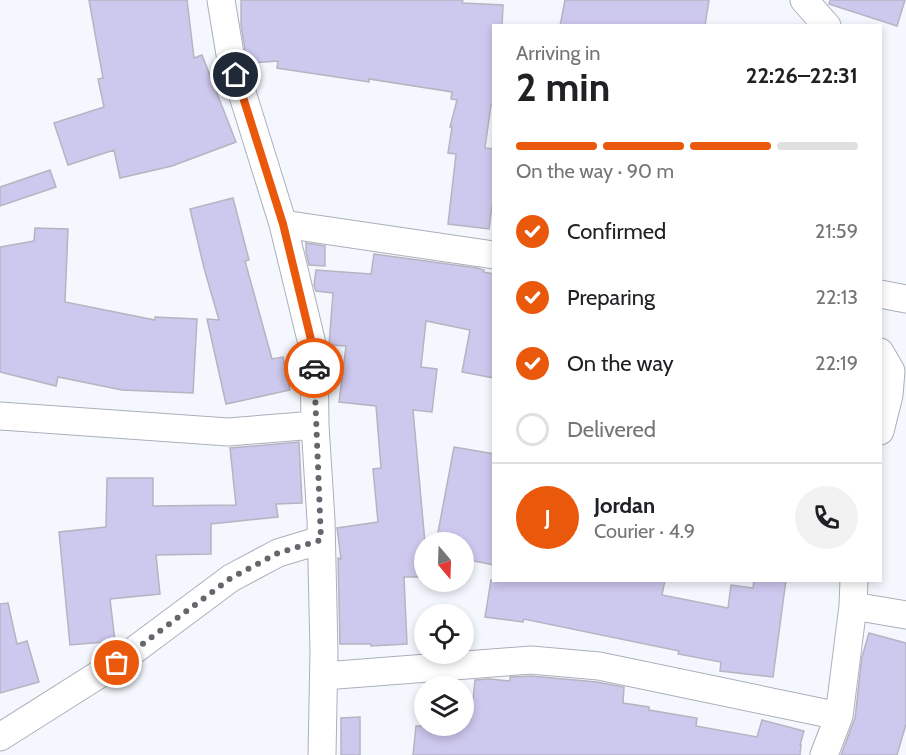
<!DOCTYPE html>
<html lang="en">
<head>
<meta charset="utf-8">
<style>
  :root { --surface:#fff; --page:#f2f2f2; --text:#202124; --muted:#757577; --line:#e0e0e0; --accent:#ea580c }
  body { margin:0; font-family:Cabin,sans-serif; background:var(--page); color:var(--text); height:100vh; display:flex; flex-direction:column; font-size:22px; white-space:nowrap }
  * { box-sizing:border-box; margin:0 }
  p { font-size:20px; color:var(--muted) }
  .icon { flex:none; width:33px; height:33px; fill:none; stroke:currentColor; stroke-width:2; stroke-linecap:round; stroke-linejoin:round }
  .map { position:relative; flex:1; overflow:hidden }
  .panel { position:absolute; left:492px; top:24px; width:390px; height:558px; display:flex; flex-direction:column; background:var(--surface); border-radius:0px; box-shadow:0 3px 9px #0003 }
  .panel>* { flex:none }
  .needle { width:39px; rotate:161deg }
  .controls { position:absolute; left:414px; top:532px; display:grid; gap:12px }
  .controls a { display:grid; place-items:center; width:60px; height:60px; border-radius:50%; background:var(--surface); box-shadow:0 3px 9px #0003; font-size:30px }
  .pin { position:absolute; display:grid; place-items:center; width:51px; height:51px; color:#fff; margin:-26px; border:3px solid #fff; border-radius:50%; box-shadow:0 2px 6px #0007 }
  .courier { position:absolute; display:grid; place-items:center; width:60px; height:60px; margin:-30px; border:4px solid #ea580c; border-radius:50%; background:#fff; color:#222; box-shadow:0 2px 8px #0007 }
  .head em { font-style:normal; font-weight:700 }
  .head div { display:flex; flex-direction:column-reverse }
  .head { display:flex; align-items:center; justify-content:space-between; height:102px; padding:0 24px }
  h1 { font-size:39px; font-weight:700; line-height:45px }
  .bar { display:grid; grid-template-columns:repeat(4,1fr); gap:9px 6px; align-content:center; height:72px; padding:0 24px }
  .bar i { height:8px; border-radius:4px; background:var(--line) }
  .bar .selected { background:var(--accent) }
  .bar p { grid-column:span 4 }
  .line { display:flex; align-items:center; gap:15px; padding:0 24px; border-top:2px solid var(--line) }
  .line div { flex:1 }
  .round { display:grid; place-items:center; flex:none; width:63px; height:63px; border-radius:32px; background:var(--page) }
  ol { padding:0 24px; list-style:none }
  li { display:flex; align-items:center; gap:18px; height:66px }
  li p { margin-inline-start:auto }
  li .icon { padding:6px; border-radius:50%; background:var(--accent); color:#fff; stroke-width:4 }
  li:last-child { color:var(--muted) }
  li i { width:33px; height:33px; border:3px solid var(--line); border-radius:50% }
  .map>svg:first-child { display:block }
  .building { fill:#cdc8ed; stroke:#b5b4c0; stroke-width:1.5 }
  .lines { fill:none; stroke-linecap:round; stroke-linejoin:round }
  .minor-casing { stroke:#aaafba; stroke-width:29 }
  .minor { stroke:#fff; stroke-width:27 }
  .done { stroke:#64676c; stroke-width:6; stroke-dasharray:0 10.8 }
  .route { stroke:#ea580c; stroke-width:8 }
</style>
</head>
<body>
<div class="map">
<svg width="906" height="755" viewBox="0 0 906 755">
  <rect width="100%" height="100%" fill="#f4f8fe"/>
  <path class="building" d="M89,0H187L194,58L202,55L236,142L172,166L120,178L114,150L68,165L54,123L104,107L98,79L103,78Z
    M241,0H463L462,3L503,5L502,26H494V105H491L485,148L494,149V191L489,229L448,224L456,154L448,153L452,127H450L457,100L451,99L452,92L369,79V82L277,68L278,61L249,63L245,50L241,25Z
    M565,0H709L705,26H560Z
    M830,0H905L897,26L829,4Z
    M50,170L56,187L0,206V187Z
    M233,198L249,260L245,261L272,359L283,357L290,390L226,404L207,319L219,320L204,268L190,209Z
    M35,228L68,229L65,302L155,320V317L197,319L193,393L122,390L58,377L56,386L0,372V247L34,241Z
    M306,243L325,246V266L309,265L306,252Z
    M374,254L477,268L484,270L483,272L494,274V378L462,372L470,330L426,321L421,367L437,369L432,412L413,410L425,543L424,577H404L407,644L371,646V644H340L338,558L341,559L337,528L378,522L373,469L381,468L376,406L339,402L346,346L329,345L333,293L316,291L314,285L316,270L371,274Z
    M299,442L302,503L276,504L278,517L211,524V554L156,555L160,594L110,599L115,641L70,645L59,532L106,527L107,478H153V506L236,505L230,448Z
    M454,447L494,454V565L464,559V543H436Z
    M491,580H665L662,595L728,608L731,585L753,588L754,580H786L773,677L720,671L721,662L678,654L679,651L524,619L523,622L485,617Z
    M8,603L17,644L27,641L39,682L0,693V604Z
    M869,633L906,643V724L897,755H841L855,718L862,657Z
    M531,676L597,682L624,687L623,703L649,707V710L697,718L696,726L757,737L762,720L804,731L800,745H801L800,755H413L416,726H464V719L471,720L475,680L489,679L510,681V677Z
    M360,717V755H341V718Z"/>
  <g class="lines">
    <g class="minor-casing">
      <path id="minor" d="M221,0L230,54L283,224L314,352L315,425L321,520L324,652L322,755
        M804,0L827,26
        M283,224L494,255
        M880,294L906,299
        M880,352L891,371L889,395L880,431
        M0,416L228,432L315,425
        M853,606L906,615
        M324,676L531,660L599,666L839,716
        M0,737L117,663L231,578L278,553L321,540
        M824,755L839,716L853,606L854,580"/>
    </g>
    <use href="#minor" class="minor"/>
  </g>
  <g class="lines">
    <path class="done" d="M117,663L231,578L278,553L321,540L314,368"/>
    <path class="route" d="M236,75L283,224L314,352V368"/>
  </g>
</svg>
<div class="controls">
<a><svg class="needle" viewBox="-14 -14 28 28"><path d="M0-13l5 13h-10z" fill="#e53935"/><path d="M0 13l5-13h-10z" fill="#757577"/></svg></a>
<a><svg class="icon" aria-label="locate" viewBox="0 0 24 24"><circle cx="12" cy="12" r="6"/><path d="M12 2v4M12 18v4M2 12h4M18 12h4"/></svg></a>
<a><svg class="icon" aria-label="layers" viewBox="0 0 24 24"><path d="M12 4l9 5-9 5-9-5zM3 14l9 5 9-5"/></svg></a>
</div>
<div class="pin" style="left:117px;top:663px;background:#ea580c"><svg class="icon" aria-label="bag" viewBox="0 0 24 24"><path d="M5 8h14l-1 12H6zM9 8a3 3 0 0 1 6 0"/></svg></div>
<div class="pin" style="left:236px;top:75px;background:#1f2937"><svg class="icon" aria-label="home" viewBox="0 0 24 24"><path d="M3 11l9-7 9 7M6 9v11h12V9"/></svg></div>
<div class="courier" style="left:314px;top:368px"><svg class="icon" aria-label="car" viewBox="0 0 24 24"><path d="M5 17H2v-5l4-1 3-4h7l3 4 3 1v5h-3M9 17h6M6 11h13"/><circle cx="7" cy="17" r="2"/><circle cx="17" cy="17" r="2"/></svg></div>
<section class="panel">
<div class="head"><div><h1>2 min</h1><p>Arriving in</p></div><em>22:26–22:31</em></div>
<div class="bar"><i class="selected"></i><i class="selected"></i><i class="selected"></i><i></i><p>On the way · 90 m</p></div>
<ol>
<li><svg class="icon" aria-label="check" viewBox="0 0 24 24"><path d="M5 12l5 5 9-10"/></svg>Confirmed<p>21:59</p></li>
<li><svg class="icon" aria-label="check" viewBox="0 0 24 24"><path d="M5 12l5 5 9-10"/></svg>Preparing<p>22:13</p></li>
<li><svg class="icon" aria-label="check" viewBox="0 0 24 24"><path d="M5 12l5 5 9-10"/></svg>On the way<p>22:19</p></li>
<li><i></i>Delivered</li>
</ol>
<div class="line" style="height:108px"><b class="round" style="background:var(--accent);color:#fff">J</b><div><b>Jordan</b><p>Courier · 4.9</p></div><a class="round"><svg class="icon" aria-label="phone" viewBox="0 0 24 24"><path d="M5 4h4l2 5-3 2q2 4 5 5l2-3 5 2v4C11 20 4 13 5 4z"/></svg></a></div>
</section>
</div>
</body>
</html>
